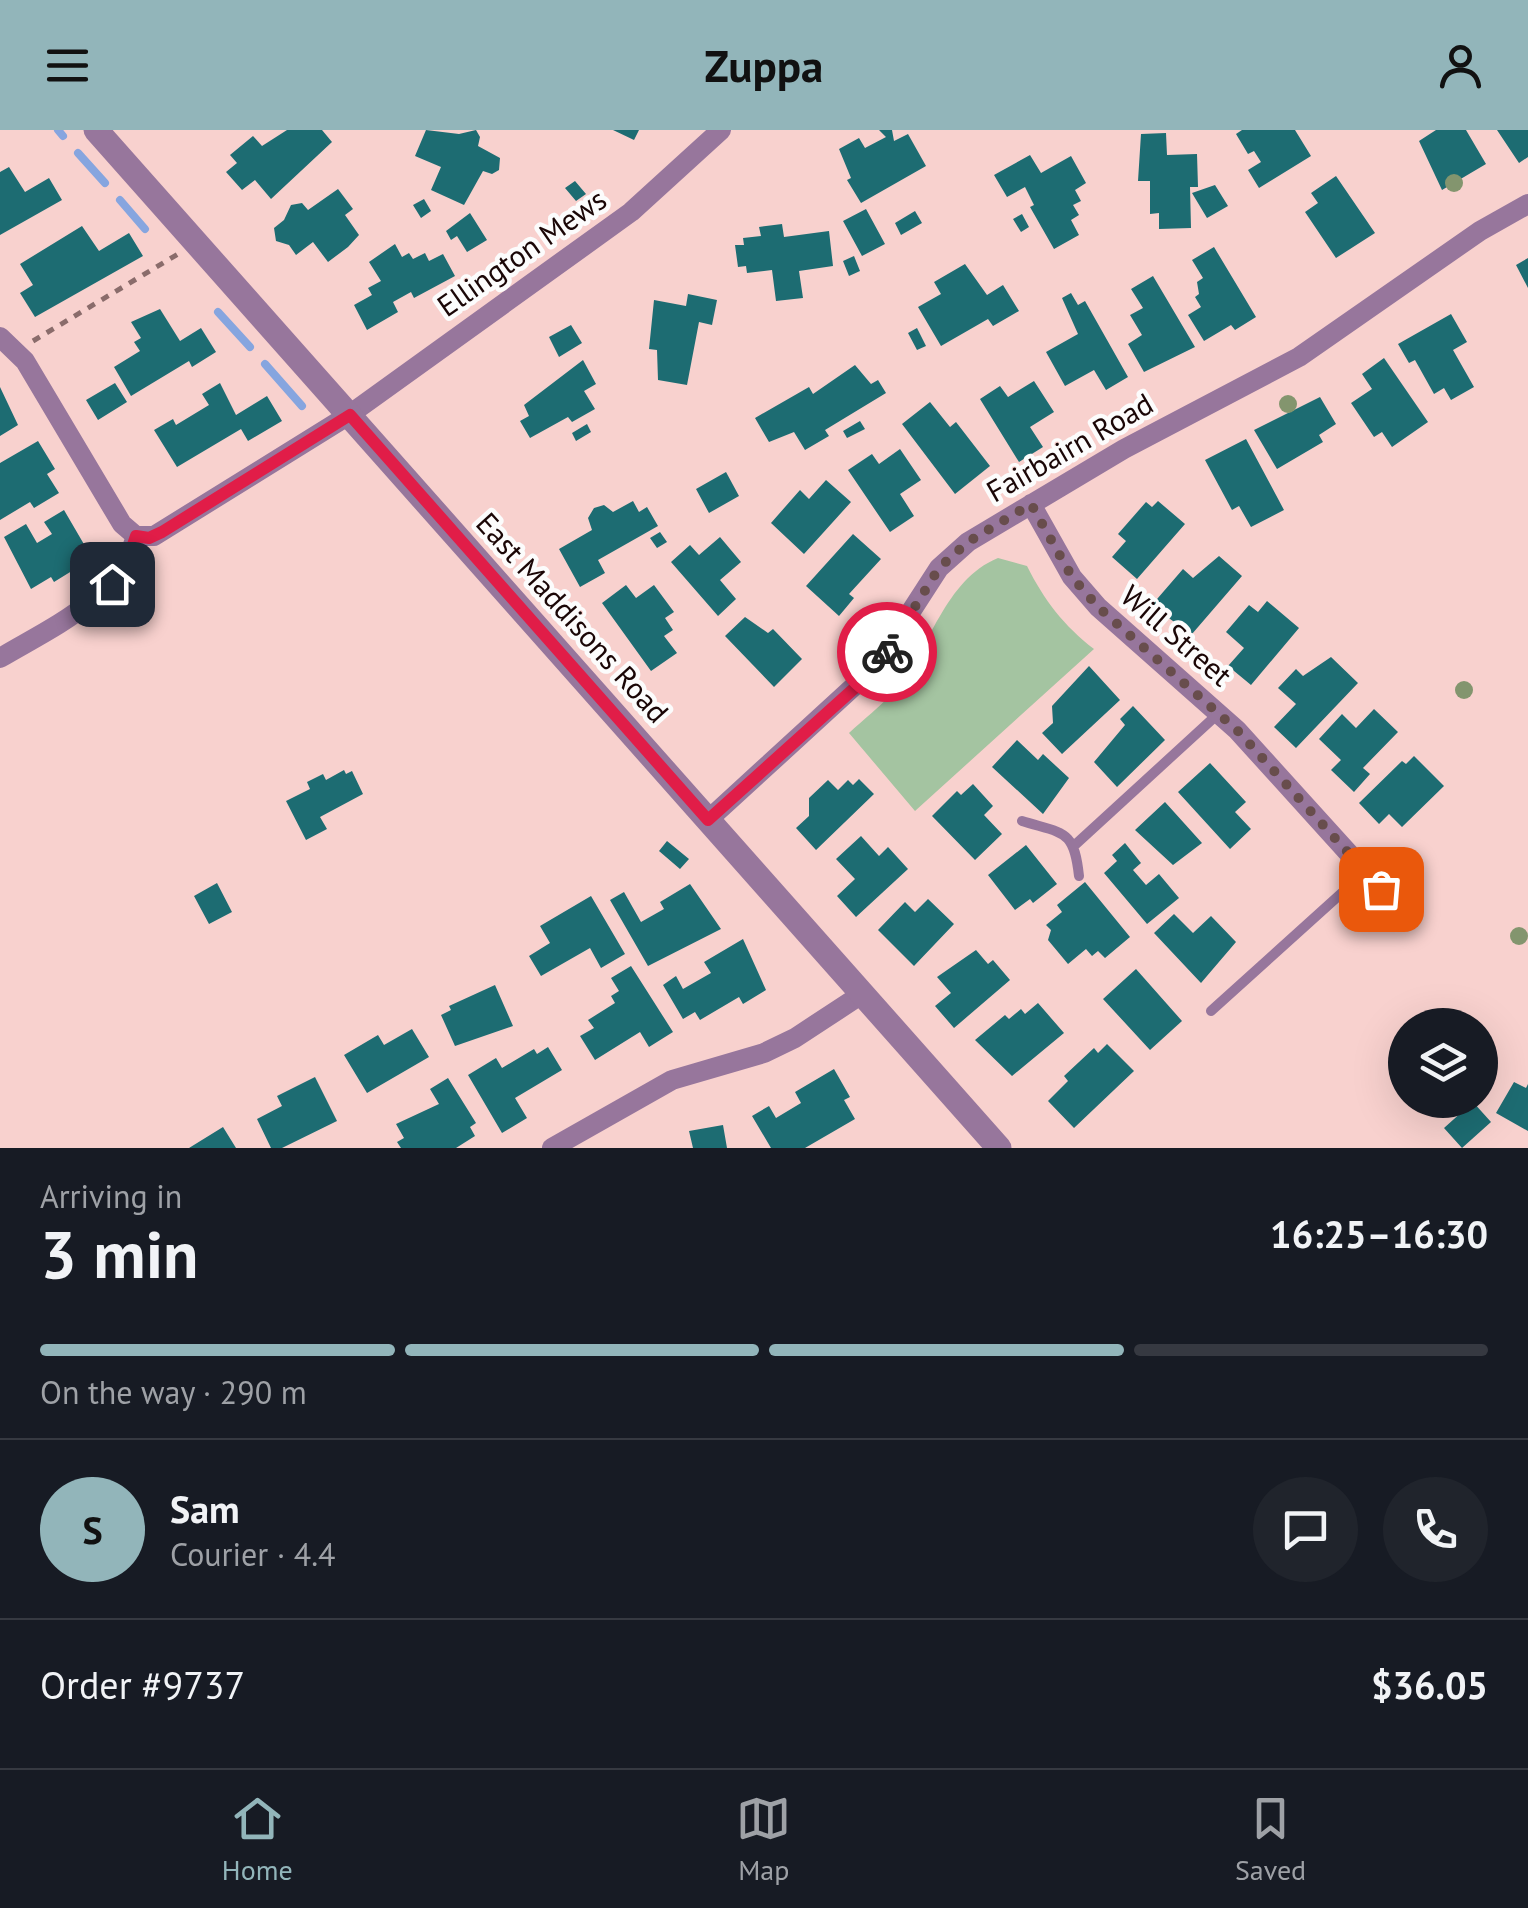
<!DOCTYPE html>
<html lang="en">
<head>
<meta charset="utf-8">
<style>
  :root { --surface:#171b24; --page:#20242c; --text:#f1f3f6; --muted:#9ea1a6; --line:#363941; --accent:#92b5ba }
  body { margin:0; font-family:"PT Sans",sans-serif; background:var(--page); color:var(--text); height:100vh; display:flex; flex-direction:column; font-size:38px; white-space:nowrap }
  * { box-sizing:border-box; margin:0 }
  p { font-size:32px; color:var(--muted) }
  .icon { flex:none; width:55px; height:55px; fill:none; stroke:currentColor; stroke-width:2; stroke-linecap:round; stroke-linejoin:round }
  .map { position:relative; height:1018px; overflow:hidden }
  .details { display:flex; flex-direction:column; background:var(--surface); flex:1 }
  .details>* { flex:none }
  .tools { position:absolute; left:1388px; top:878px; display:grid; gap:20px }
  .tools a { display:grid; place-items:center; width:110px; height:110px; border-radius:50%; background:var(--surface); box-shadow:0 10px 40px #0002; font-size:50px }
  .pin { position:absolute; display:grid; place-items:center; width:85px; height:85px; color:#fff; margin:-42px; border-radius:20px; box-shadow:0 5px 15px #0006 }
  .courier { position:absolute; display:grid; place-items:center; width:100px; height:100px; margin:-50px; border:8px solid #e11d48; border-radius:50%; background:#fff; color:#222; box-shadow:0 2px 12px #0007 }
  .headline em { font-style:normal; font-weight:700 }
  .headline div { display:flex; flex-direction:column-reverse }
  .headline { display:flex; align-items:center; justify-content:space-between; height:170px; padding:0 40px }
  h1 { font-size:65px; font-weight:700; line-height:75px }
  .bar { display:grid; grid-template-columns:repeat(4,1fr); gap:15px 10px; align-content:center; height:120px; padding:0 40px }
  .bar i { height:12px; border-radius:8px; background:var(--line) }
  .bar .current { background:var(--accent) }
  .bar p { grid-column:span 4 }
  .line { display:flex; align-items:center; gap:25px; padding:0 40px; border-top:2px solid var(--line) }
  .line div { flex:1 }
  .round { display:grid; place-items:center; flex:none; width:105px; height:105px; border-radius:52px; background:var(--page) }
  header { display:flex; justify-content:space-between; align-items:center; height:130px; padding:0 40px; background:var(--accent); color:#111; font-size:45px; font-weight:700 }
  .tabs { display:flex; justify-content:space-around; align-items:center; height:140px; border-top:2px solid var(--line); background:var(--surface); font-size:28px; color:var(--muted) }
  .tabs a { display:grid; justify-items:center; gap:5px }
  .tabs .current { color:var(--accent) }
  .map>svg:first-child { display:block }
  .green { fill:#a4c4a1 }
  .lines { fill:none; stroke-linecap:round; stroke-linejoin:round }
  .stream { stroke:#86a5df; stroke-width:8 }
  .building { fill:#1d6c72 }
  .path { stroke:#8a6c6b; stroke-width:5; stroke-dasharray:8 8; stroke-linecap:butt }
  .service { stroke:#97769c; stroke-width:10 }
  .minor { stroke:#97769c; stroke-width:20 }
  .tertiary { stroke:#97769c; stroke-width:25 }
  .tree { fill:#83956e }
  .done { stroke:#684d4c; stroke-width:10; stroke-dasharray:0 18 }
  .route { stroke:#e11d48; stroke-width:12 }
  .labels { text-anchor:middle; stroke-width:9; stroke-linejoin:round; paint-order:stroke }
  .street-label { font-size:30px; fill:#1a0606; stroke:#fcfcfc }
</style>
</head>
<body>
<header><svg class="icon" aria-label="menu" viewBox="0 0 24 24"><path d="M4 6h16M4 12h16M4 18h16"/></svg>Zuppa<svg class="icon" aria-label="person" viewBox="0 0 24 24"><circle cx="12" cy="8" r="4"/><path d="M4 21q1-7 8-7t8 7"/></svg></header>
<div class="map">
<svg width="1528" height="1018" viewBox="0 0 1528 1018">
  <rect width="100%" height="100%" fill="#f8d1ce"/>
  <path class="green" d="M998,428L1027,436C1044,470 1064,496 1094,519L915,681L849,603C864,589 881,576 894,561C931,518 944,450 998,428Z"/>
  <g class="lines">
    <path class="stream" d="M58,0L63,6
      M78,23L105,53
      M120,70L145,99
      M218,182L250,217
      M265,234L302,276"/>
  </g>
  <path class="building" d="M287,0H322L332,12L271,69L255,50L242,60L226,42L237,33L230,25L253,6L262,16Z
    M426,0L459,4L476,0L480,7L478,16L500,28L499,40L492,44L483,41L464,75L431,60L441,37L415,26Z
    M613,0H639L634,10Z
    M879,0H892L894,11L908,4L926,36L861,73L847,50L851,48L839,19L859,8L865,18L886,7Z
    M1242,0H1295L1311,26L1259,58L1248,40L1261,32L1254,21L1248,24L1236,4Z
    M1436,0H1466L1486,34L1442,60L1419,11Z
    M1497,0H1528V27L1519,33Z
    M1166,3L1167,25L1197,24L1198,57H1190L1191,98L1159,99V83L1150,84V51H1138L1141,4Z
    M1030,25L1041,43L1071,26L1086,53L1075,60L1081,71L1073,75L1079,85L1071,90L1079,105L1054,119L1030,77L1034,75L1025,57L1007,67L994,45Z
    M9,37L25,62L49,48L62,70L0,105V42Z
    M1336,46L1375,103L1336,128L1305,82L1318,73L1311,63Z
    M575,51L586,64L576,71L565,58Z
    M1215,55L1228,76L1207,88L1192,63Z
    M338,59L353,79L345,85L359,105L348,117L328,132L313,112L296,125L289,115L276,111L274,98L284,90L291,75L302,73L308,80Z
    M424,69L431,81L421,88L413,75Z
    M866,79L885,114L862,126L843,91Z
    M915,81L922,93L901,105L895,93Z
    M470,83L487,110L467,122L457,106L451,110L446,101Z
    M1022,84L1029,97L1021,102L1013,89Z
    M782,94L784,107L829,101L833,136L799,141L803,168L776,171L772,140L747,143L746,136L738,137L735,115H744L743,108L761,106L759,97Z
    M82,96L99,121L129,103L143,126L35,187L20,163L33,155L20,134Z
    M395,114L402,127L409,123L413,129L425,123L429,131L443,124L455,146L414,168L411,162L393,172L398,182L367,200L354,175L372,165L368,158L381,151L369,132Z
    M1214,117L1256,187L1235,200L1231,195L1204,211L1188,185L1201,177L1195,167L1199,164L1197,152L1203,148L1192,130Z
    M854,126L860,141L849,146L843,131Z
    M1528,128V158L1516,135Z
    M965,134L987,165L1003,155L1019,181L993,196L988,189L941,216L918,177L941,164L934,152Z
    M1153,146L1195,217L1144,242L1128,214L1142,205L1130,185L1143,178L1131,159Z
    M1071,163L1078,175L1085,171L1128,247L1106,260L1094,240L1065,256L1046,222L1078,204L1062,168Z
    M688,164L717,170L712,195L699,192L687,255L658,250L657,220L649,219L654,170L686,176Z
    M160,179L180,211L201,198L216,222L192,237L189,231L131,266L114,237L140,221L134,212L141,208L131,192Z
    M1451,184L1467,212L1453,220L1474,257L1451,270L1444,258L1434,264L1415,230L1409,233L1398,214Z
    M571,195L582,213L559,227L549,207Z
    M917,198L926,216L917,220L908,203Z
    M1384,228L1428,292L1392,317L1382,302L1374,307L1351,273L1372,259L1362,244Z
    M583,230L596,254L584,261L595,279L572,292L568,287L530,308L520,291L529,286L524,275Z
    M855,235L871,254L878,250L886,263L825,300L829,306L805,320L794,302L769,312L755,288L809,257L813,264Z
    M1034,251L1054,282L1030,297L1043,317L1019,332L980,269L1000,256L1008,267Z
    M115,253L127,272L98,290L86,270Z
    M220,253L236,285L267,266L282,291L248,311L241,299L177,337L154,300L173,289L176,295L209,275L202,264Z
    M0,257L18,295L0,306Z
    M1320,267L1336,294L1319,305L1323,312L1277,339L1254,300Z
    M930,272L950,297L956,292L990,336L955,364L902,294Z
    M860,291L865,299L847,308L843,301Z
    M587,294L591,302L576,311L572,303Z
    M1246,309L1284,380L1251,397L1239,376L1232,380L1205,330Z
    M38,311L55,339L47,344L59,363L34,378L30,372L0,390V333Z
    M900,319L921,350L900,364L914,386L890,402L848,340L872,324L879,334Z
    M726,342L739,366L709,383L696,359Z
    M826,350L851,372L804,424L771,393L800,360L809,369Z
    M633,371L639,382L647,377L658,396L598,430L605,443L580,457L559,419L592,400L588,388L594,378L604,375L613,382Z
    M1158,371L1185,394L1137,449L1112,427L1126,411L1118,404L1146,372L1152,377Z
    M64,380L85,416L81,419L88,431L54,452L51,447L31,459L4,407L26,394L37,413L52,404L44,392Z
    M660,402L667,412L657,418L650,408Z
    M853,404L881,429L849,464L854,468L839,486L806,456Z
    M720,407L741,432L720,450L736,469L718,486L671,432L690,415L699,425Z
    M1219,426L1242,446L1192,504L1151,476L1183,439L1193,448Z
    M626,455L636,468L654,455L674,482L665,488L673,500L664,506L677,523L651,541L602,473Z
    M1267,471L1299,498L1251,555L1228,536L1244,518L1226,502L1249,475L1258,482Z
    M745,487L768,503L773,499L802,529L774,557L725,506Z
    M1331,527L1358,553L1296,618L1274,597L1296,574L1278,558L1296,539L1303,546Z
    M1089,536L1120,570L1062,624L1042,603L1053,593L1052,576Z
    M1133,576L1165,610L1117,657L1094,632L1125,595L1120,589Z
    M1374,579L1398,602L1363,638L1370,644L1354,662L1331,640L1341,630L1319,609L1342,584L1356,598Z
    M1017,610L1038,630L1043,624L1069,648L1043,684L992,637Z
    M1414,626L1444,656L1402,697L1389,684L1379,694L1359,673L1402,631L1406,634Z
    M1210,633L1246,672L1235,682L1251,699L1230,719L1178,662Z
    M344,640L346,644L352,641L363,664L320,687L327,699L306,710L286,671L310,659L307,652L323,644L326,650Z
    M859,649L874,664L816,720L796,698L809,686V668L828,650L838,660L848,650L853,655Z
    M973,654L993,676L984,685L1002,704L975,730L932,686L957,661L961,665Z
    M1165,672L1202,713L1173,735L1135,700Z
    M861,706L879,726L888,717L908,739L856,787L837,766L855,749L836,729Z
    M667,711L689,729L680,739L659,721Z
    M1125,713L1141,733L1133,740L1146,755L1159,744L1179,768L1147,794L1104,743L1117,731L1112,725Z
    M1026,715L1057,754L1033,773L1030,769L1015,780L988,745Z
    M1085,752L1130,807L1105,828L1098,821L1092,826L1086,819L1068,834L1048,810L1051,800L1046,795L1062,782L1057,775Z
    M217,753L232,782L209,794L194,766Z
    M690,754L721,799L648,836L610,770L624,762L641,792L664,779L660,772Z
    M591,766L625,824L601,838L590,818L541,846L529,826L550,813L540,796Z
    M928,769L954,794L914,836L878,800L905,772L915,782Z
    M1174,784L1193,803L1211,786L1236,812L1201,853L1154,803Z
    M743,809L766,860L743,874L739,867L700,890L695,882L683,889L663,855L676,846L683,859L711,843L704,832Z
    M976,820L988,834L993,830L1010,850L954,898L935,876L951,863L937,847Z
    M631,836L673,902L649,917L640,902L595,930L580,906L594,898L588,890L615,873L611,866L619,861L611,848Z
    M1136,839L1182,891L1150,920L1103,869Z
    M495,855L513,896L455,916L441,885L451,880L449,876Z
    M1038,873L1064,903L1012,946L975,910L1005,885L1009,889L1021,879L1025,884Z
    M412,899L429,927L367,963L344,925L378,905L384,915Z
    M1107,914L1134,941L1074,998L1048,971L1068,951L1064,946L1094,918L1098,923Z
    M548,917L562,940L515,968L527,988L502,1003L468,945L496,928L502,938L534,919L537,924Z
    M834,939L850,967L844,970L855,989L805,1018H771L752,986L769,976L776,988L801,973L795,962Z
    M315,947L337,991L282,1018H271L257,989L282,976L277,966Z
    M448,948L476,993L470,997L475,1006L456,1018H401L397,1012L404,1008L396,994L439,974L430,959Z
    M1514,952L1526,958L1528,954V1001L1496,983Z
    M1473,972L1491,992L1462,1018L1444,998Z
    M723,995L727,1018H693L689,1001Z
    M223,997L236,1018H189Z"/>
  <g class="lines">
    <path class="path" d="M33,211L178,124"/>
    <path class="service" d="M1022,691C1064,704 1074,699 1079,746
      M1076,714L1219,583
      M1211,881L1365,742"/>
    <path class="minor" d="M0,207L25,231L122,394L136,406
      M1031,374L1072,447L1098,477L1237,600L1381,759
      M136,406H154L349,285L631,82L721,0
      M0,528C52,497 118,469 136,406
      M708,690L875,537L939,438L968,412L1124,319L1299,227L1480,101L1528,74
      M552,1018L672,950L764,923L795,908L862,864"/>
    <path class="tertiary" d="M96,0L999,1018"/>
  </g>
  <g class="tree">
    <circle cx="1454" cy="53" r="9"/>
    <circle cx="1288" cy="274" r="9"/>
    <circle cx="1464" cy="560" r="9"/>
    <circle cx="1519" cy="806" r="9"/>
  </g>
  <g class="lines">
    <path class="done" d="M887,522L939,438L968,412L1031,374L1072,447L1098,477L1237,600L1381,759"/>
    <path class="route" d="M112,454L125,438L136,406L149,408L162,402L350,285L708,690L858,555L887,522"/>
  </g>
  <g class="labels">
    <g class="street-label">
      <text transform="translate(522 123) rotate(-35)" y="10">Ellington Mews</text>
      <text transform="translate(1070 318) rotate(-30)" y="10">Fairbairn Road</text>
      <text transform="translate(572 488) rotate(48)" y="10">East Maddisons Road</text>
      <text transform="translate(1176 506) rotate(41)" y="10">Will Street</text>
    </g>
  </g>
</svg>
<div class="tools">
<a><svg class="icon" aria-label="layers" viewBox="0 0 24 24"><path d="M12 4l9 5-9 5-9-5zM3 14l9 5 9-5"/></svg></a>
</div>
<div class="pin" style="left:1381px;top:759px;background:#ea580c"><svg class="icon" aria-label="bag" viewBox="0 0 24 24"><path d="M5 8h14l-1 12H6zM9 8a3 3 0 0 1 6 0"/></svg></div>
<div class="pin" style="left:112px;top:454px;background:#1f2937"><svg class="icon" aria-label="home" viewBox="0 0 24 24"><path d="M3 11l9-7 9 7M6 9v11h12V9"/></svg></div>
<div class="courier" style="left:887px;top:522px"><svg class="icon" aria-label="bike" viewBox="0 0 24 24"><circle cx="6" cy="16" r="4"/><circle cx="18" cy="16" r="4"/><path d="M6 16l4-8h5l3 8M10 8l3 8H6M13 5h3"/></svg></div>
</div>
<section class="details">
<div class="headline"><div><h1>3 min</h1><p>Arriving in</p></div><em>16:25–16:30</em></div>
<div class="bar"><i class="current"></i><i class="current"></i><i class="current"></i><i></i><p>On the way · 290 m</p></div>
<div class="line" style="height:180px"><b class="round" style="background:var(--accent);color:#111">S</b><div><b>Sam</b><p>Courier · 4.4</p></div><a class="round"><svg class="icon" aria-label="chat" viewBox="0 0 24 24"><path d="M4 5h16v11H9l-5 4z"/></svg></a><a class="round"><svg class="icon" aria-label="phone" viewBox="0 0 24 24"><path d="M5 4h4l2 5-3 2q2 4 5 5l2-3 5 2v4C11 20 4 13 5 4z"/></svg></a></div>
<div class="line" style="height:130px"><div>Order #9737</div><b>$36.05</b></div>
</section>
<nav class="tabs">
<a class="current"><svg class="icon" aria-label="home" viewBox="0 0 24 24"><path d="M3 11l9-7 9 7M6 9v11h12V9"/></svg>Home</a>
<a><svg class="icon" aria-label="map" viewBox="0 0 24 24"><path d="M3 6l6-2 6 2 6-2v14l-6 2-6-2-6 2zM9 4v14M15 6v14"/></svg>Map</a>
<a><svg class="icon" aria-label="saved" viewBox="0 0 24 24"><path d="M7 4h10v16l-5-4-5 4z"/></svg>Saved</a>
</nav>
</body>
</html>
